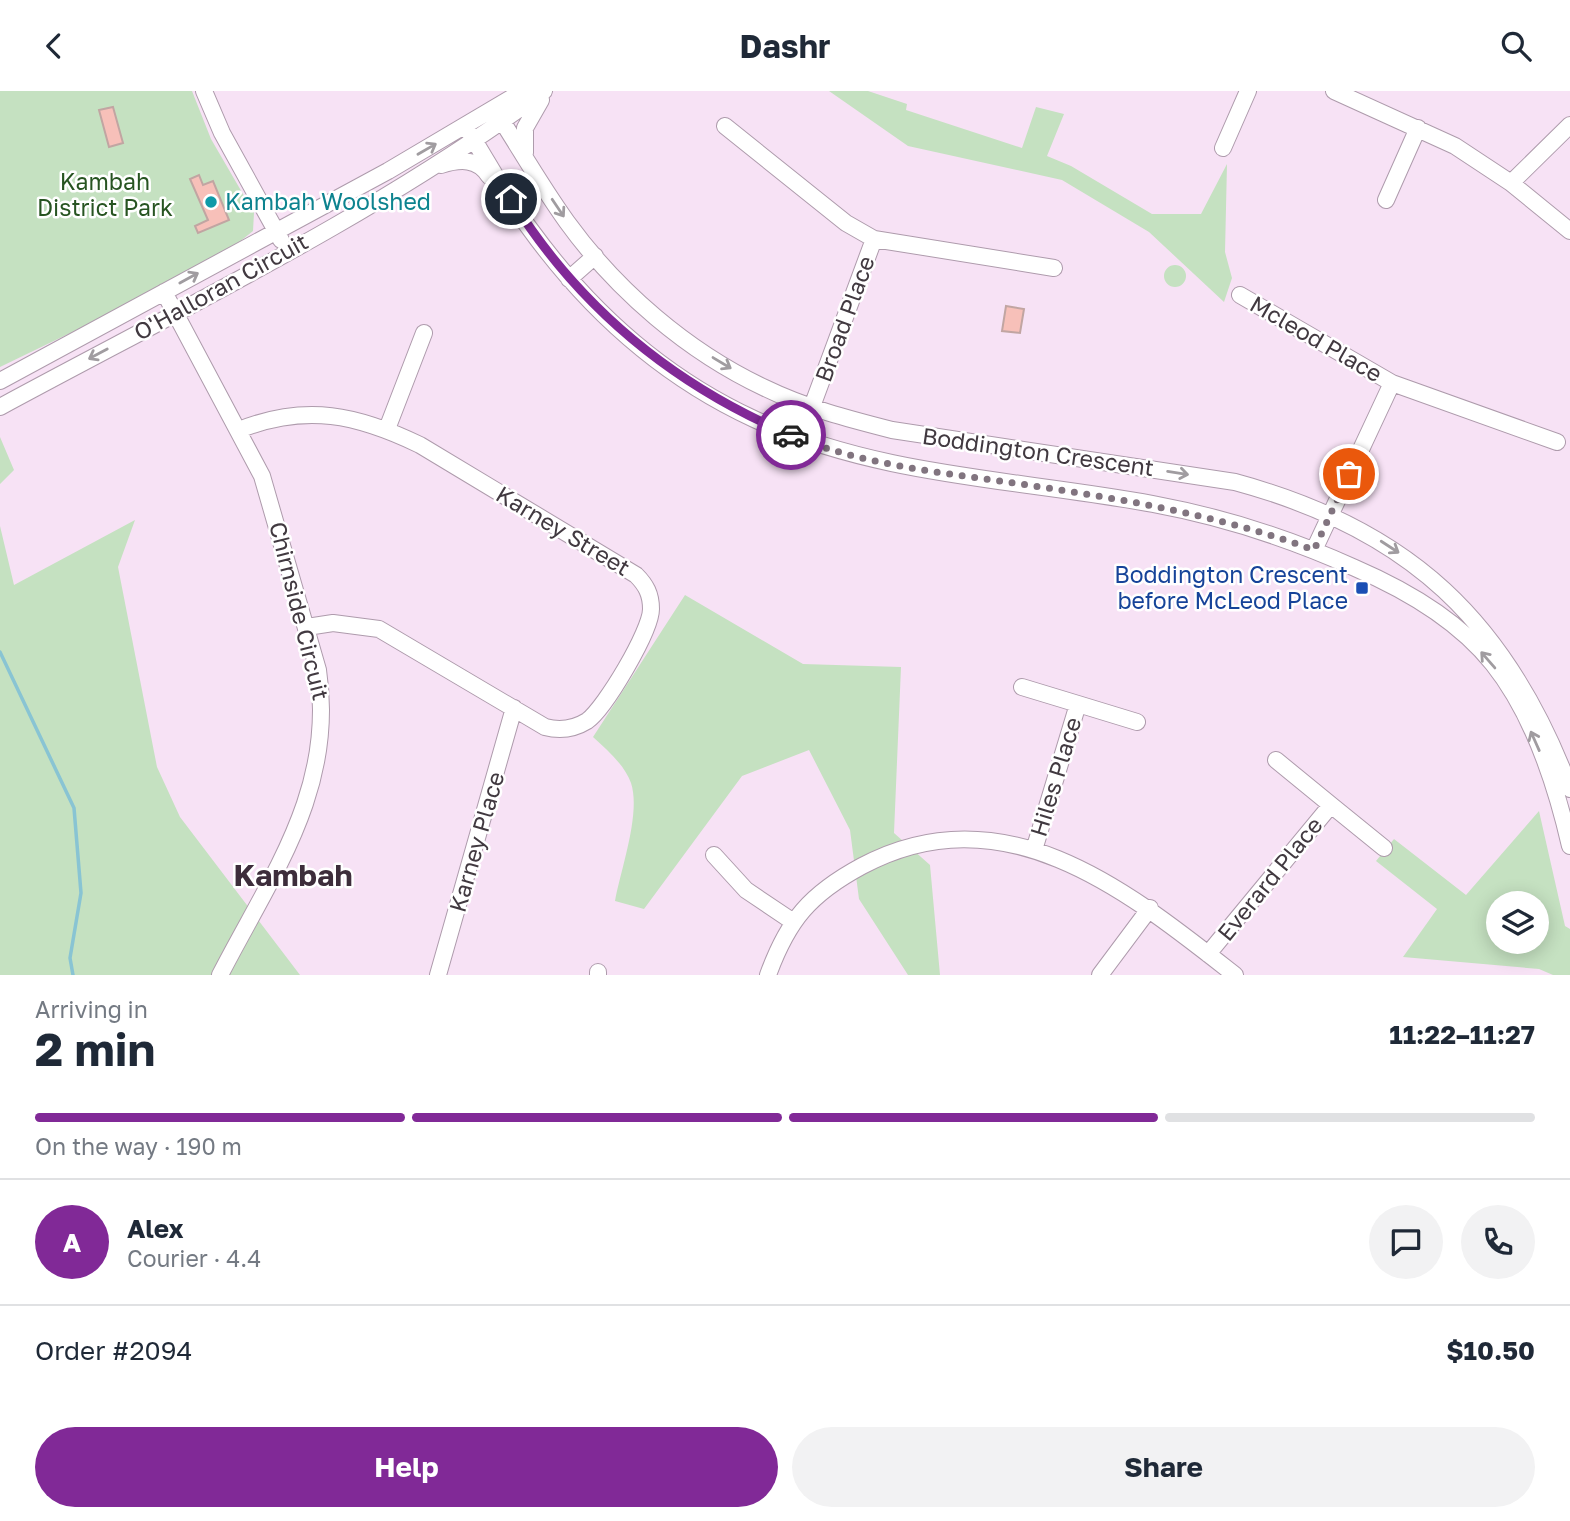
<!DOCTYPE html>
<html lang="en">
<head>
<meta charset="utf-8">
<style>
  :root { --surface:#fff; --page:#f2f2f3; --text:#1f2937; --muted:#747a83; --line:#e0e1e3; --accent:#812997 }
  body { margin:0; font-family:"Golos Text",sans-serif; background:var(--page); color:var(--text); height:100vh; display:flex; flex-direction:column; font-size:26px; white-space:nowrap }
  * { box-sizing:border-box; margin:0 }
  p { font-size:23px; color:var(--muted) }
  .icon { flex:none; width:38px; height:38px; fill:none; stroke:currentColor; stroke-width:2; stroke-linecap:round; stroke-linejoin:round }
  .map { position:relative; height:884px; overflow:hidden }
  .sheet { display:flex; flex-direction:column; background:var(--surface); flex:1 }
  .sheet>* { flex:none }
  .tools { position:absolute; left:1486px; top:800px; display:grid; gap:14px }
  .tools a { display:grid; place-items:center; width:63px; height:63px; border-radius:50%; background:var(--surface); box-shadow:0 4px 18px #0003; font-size:35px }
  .pin { position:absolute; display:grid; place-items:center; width:60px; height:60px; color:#fff; margin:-30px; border:4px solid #fff; border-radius:50%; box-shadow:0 2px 7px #0007 }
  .courier { position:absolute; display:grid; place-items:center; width:70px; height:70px; margin:-35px; border:5px solid #812997; border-radius:50%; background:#fff; color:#222; box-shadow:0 2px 9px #0007 }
  .headline em { font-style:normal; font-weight:700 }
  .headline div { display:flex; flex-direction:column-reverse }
  .headline { display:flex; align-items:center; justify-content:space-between; height:119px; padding:0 35px }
  h1 { font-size:46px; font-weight:700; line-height:52px }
  .bar { display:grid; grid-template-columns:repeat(4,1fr); gap:10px 7px; align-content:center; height:84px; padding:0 35px }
  .bar i { height:9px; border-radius:5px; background:var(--line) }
  .bar .on { background:var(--accent) }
  .bar p { grid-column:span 4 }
  .line { display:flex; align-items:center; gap:18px; padding:0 35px; border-top:2px solid var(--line) }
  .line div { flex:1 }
  .round { display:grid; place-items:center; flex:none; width:74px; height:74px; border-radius:37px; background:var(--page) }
  .cta { display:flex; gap:14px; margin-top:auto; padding:14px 35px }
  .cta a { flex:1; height:80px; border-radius:42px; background:var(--accent); color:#fff; font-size:28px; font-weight:700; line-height:80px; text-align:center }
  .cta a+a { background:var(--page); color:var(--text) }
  header { display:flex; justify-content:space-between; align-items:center; height:91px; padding:0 35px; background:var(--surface); font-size:32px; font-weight:700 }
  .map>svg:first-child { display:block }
  .green { fill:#c5e1c1; fill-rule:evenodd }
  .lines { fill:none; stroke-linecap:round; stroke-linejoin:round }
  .stream { stroke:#89c4d3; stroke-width:3.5 }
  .building { fill:#f7c0b9; stroke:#c1a5a2; stroke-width:2 }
  .minor-casing { stroke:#ae9bac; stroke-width:18 }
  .minor { stroke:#fff; stroke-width:16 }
  .oneway { stroke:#a09ca0 }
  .done { stroke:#81747f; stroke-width:7; stroke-dasharray:0 12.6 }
  .route { stroke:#812997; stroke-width:9 }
  .culture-dot { fill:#0f9aa8; stroke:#fff; stroke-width:2.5 }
  .transit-dot { fill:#1a4fb4; stroke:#fff; stroke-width:2.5 }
  .labels { text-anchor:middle; stroke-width:5; stroke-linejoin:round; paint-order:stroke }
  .park-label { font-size:23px; fill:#275421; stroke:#fff }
  .culture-label { font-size:23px; fill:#0d838f; stroke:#fff; text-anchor:start }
  .street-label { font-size:23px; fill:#413940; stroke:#fff }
  .transit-label { font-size:23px; fill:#164399; stroke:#fff; text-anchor:end }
  .district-label { font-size:30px; font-weight:bold; fill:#3d2d3b; stroke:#fff }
</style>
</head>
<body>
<header><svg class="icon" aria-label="back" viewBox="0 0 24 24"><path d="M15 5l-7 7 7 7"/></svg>Dashr<svg class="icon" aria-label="search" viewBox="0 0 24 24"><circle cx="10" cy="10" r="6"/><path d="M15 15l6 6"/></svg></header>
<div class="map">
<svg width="1570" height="884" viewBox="0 0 1570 884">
  <rect width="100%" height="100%" fill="#f7e2f5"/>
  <path class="green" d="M0,0H192L211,48L254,122L253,140L238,152L91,232L0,276Z
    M829,0H868L907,13L906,19L1022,57L1036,16L1064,23L1047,65L1071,75L1152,123H1201L1227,73L1225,161L1232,187L1224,211L1149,141L1062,89L908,55Z
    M1164 185a11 11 0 1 1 22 0a11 11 0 1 1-22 0Z
    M0,346L14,379L0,393Z
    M135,429L118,476L157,676L180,726L300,884H0V435L14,494Z
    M685,504L803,573L901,576L894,742L930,774L940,884H908L859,808L850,739L809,659L742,685L644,818L615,810C621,778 641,722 631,692C624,673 607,659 593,646Z
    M1539,720L1565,835L1570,838V884H1553L1539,878L1403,866L1437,818L1376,770L1394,748L1466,804ZM1498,812H1536V850H1498Z"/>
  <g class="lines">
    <path class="stream" d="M0,561L74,717L81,802L70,867L73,884"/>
  </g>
  <path class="building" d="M113,16L123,52L109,56L99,19Z
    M199,84L203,94L213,90L229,129L198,142L195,135L208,129L190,88Z
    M1006,215L1024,218L1020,242L1002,240Z"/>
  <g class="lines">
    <g class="minor-casing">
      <path id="minor" d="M204,0L222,42L281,149
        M1334,0L1455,55L1511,92L1570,140
        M495,19C519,56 541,95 567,131C617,200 688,261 765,297C806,317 849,328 892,339L1235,391C1409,438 1507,530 1570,698
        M725,35L846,132L874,148
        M466,36C487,69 506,106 530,138C588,218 663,286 754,328C880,386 1019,388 1153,413C1223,426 1291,448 1355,477C1406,499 1458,529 1493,573C1533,623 1556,694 1570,755
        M1223,57L1248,0
        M525,62V37L541,9
        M441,74C460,68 478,67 489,85
        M1511,92L1570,34
        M1386,109L1418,37
        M569,188L595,165
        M164,201L262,385L318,579C336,698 272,783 220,884
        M1240,204L1392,292
        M0,290L388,80L523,0
        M0,316C183,217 376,124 544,0
        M387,338L424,242
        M239,339C306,312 358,324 420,354L636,484C646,494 651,503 651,518C651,540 605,617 587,630C574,638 560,640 545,636L379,538L333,532L307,536
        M800,348L874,148L1054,177
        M1314,459L1392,292L1557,351
        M1022,596L1078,613
        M1276,669L1331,714
        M1034,759L1078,613L1137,631
        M714,764L746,799L792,830
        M1208,863L1331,714L1384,757
        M438,884L514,617
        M598,884V881
        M768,884C788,829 810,803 862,775C1004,699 1128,800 1235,884
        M1100,884L1150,817"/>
    </g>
    <use href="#minor" class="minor"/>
  </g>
  <defs><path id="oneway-shaft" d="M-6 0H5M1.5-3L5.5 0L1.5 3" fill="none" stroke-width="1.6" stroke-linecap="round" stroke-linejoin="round" transform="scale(1.75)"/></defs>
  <g class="oneway">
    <use href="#oneway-shaft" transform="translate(427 58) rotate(-30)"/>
    <use href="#oneway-shaft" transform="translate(558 117) rotate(56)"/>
    <use href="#oneway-shaft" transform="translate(189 187) rotate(-29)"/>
    <use href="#oneway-shaft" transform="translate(98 263) rotate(152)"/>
    <use href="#oneway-shaft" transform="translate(722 272) rotate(31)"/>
    <use href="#oneway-shaft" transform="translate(1178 382) rotate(9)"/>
    <use href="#oneway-shaft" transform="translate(1390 456) rotate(33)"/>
    <use href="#oneway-shaft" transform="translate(1488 569) rotate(-131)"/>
    <use href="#oneway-shaft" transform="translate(1535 650) rotate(-114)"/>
  </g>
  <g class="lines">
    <path class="done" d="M791,344C861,374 939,381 1014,392C1116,407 1216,423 1314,459L1349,383"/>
    <path class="route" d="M511,108C579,217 673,294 791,344"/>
  </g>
  <circle class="culture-dot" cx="211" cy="111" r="7"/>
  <rect class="transit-dot" x="1355" y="490" width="14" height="14" rx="3.5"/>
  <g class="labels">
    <g class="park-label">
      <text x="105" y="99">Kambah<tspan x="105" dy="26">District Park</tspan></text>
    </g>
    <g class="culture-label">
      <text x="225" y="119">Kambah Woolshed</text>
    </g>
    <g class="street-label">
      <text transform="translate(221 196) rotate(-29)" y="8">O'Halloran Circuit</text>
      <text transform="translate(845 228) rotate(-70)" y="8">Broad Place</text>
      <text transform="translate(1316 248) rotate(30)" y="8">Mcleod Place</text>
      <text transform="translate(1038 361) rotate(8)" y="8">Boddington Crescent</text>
      <text transform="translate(563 440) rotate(31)" y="8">Karney Street</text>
      <text transform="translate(299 520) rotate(76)" y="8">Chirnside Circuit</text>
      <text transform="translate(1056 686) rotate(-73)" y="8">Hiles Place</text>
      <text transform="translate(477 751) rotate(-74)" y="8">Karney Place</text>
      <text transform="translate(1270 788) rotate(-51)" y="8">Everard Place</text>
    </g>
    <g class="transit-label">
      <text x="1348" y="492">Boddington Crescent<tspan x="1348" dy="26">before McLeod Place</tspan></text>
    </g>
    <g class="district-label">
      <text x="293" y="795">Kambah</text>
    </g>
  </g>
</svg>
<div class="tools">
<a><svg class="icon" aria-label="layers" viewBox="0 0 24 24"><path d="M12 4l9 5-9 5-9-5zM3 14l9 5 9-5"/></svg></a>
</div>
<div class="pin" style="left:1349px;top:383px;background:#ea580c"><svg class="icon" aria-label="bag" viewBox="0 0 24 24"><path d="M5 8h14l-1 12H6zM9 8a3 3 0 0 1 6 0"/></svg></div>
<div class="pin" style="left:511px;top:108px;background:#1f2937"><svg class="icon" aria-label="home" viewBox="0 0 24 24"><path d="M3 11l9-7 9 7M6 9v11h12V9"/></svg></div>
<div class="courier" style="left:791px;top:344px"><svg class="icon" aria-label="car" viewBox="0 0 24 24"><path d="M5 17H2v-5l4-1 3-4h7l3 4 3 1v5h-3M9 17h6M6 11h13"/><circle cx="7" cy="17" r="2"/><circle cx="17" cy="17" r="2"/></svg></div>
</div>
<section class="sheet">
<div class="headline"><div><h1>2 min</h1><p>Arriving in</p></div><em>11:22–11:27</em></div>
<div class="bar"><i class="on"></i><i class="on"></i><i class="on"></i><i></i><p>On the way · 190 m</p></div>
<div class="line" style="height:126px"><b class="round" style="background:var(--accent);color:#fff">A</b><div><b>Alex</b><p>Courier · 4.4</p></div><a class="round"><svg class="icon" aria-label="chat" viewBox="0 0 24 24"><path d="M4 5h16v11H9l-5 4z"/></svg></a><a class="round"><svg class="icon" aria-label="phone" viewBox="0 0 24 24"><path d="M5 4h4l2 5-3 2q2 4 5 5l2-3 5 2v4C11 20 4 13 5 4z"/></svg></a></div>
<div class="line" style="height:91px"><div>Order #2094</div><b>$10.50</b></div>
<div class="cta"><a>Help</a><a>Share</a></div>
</section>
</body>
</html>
